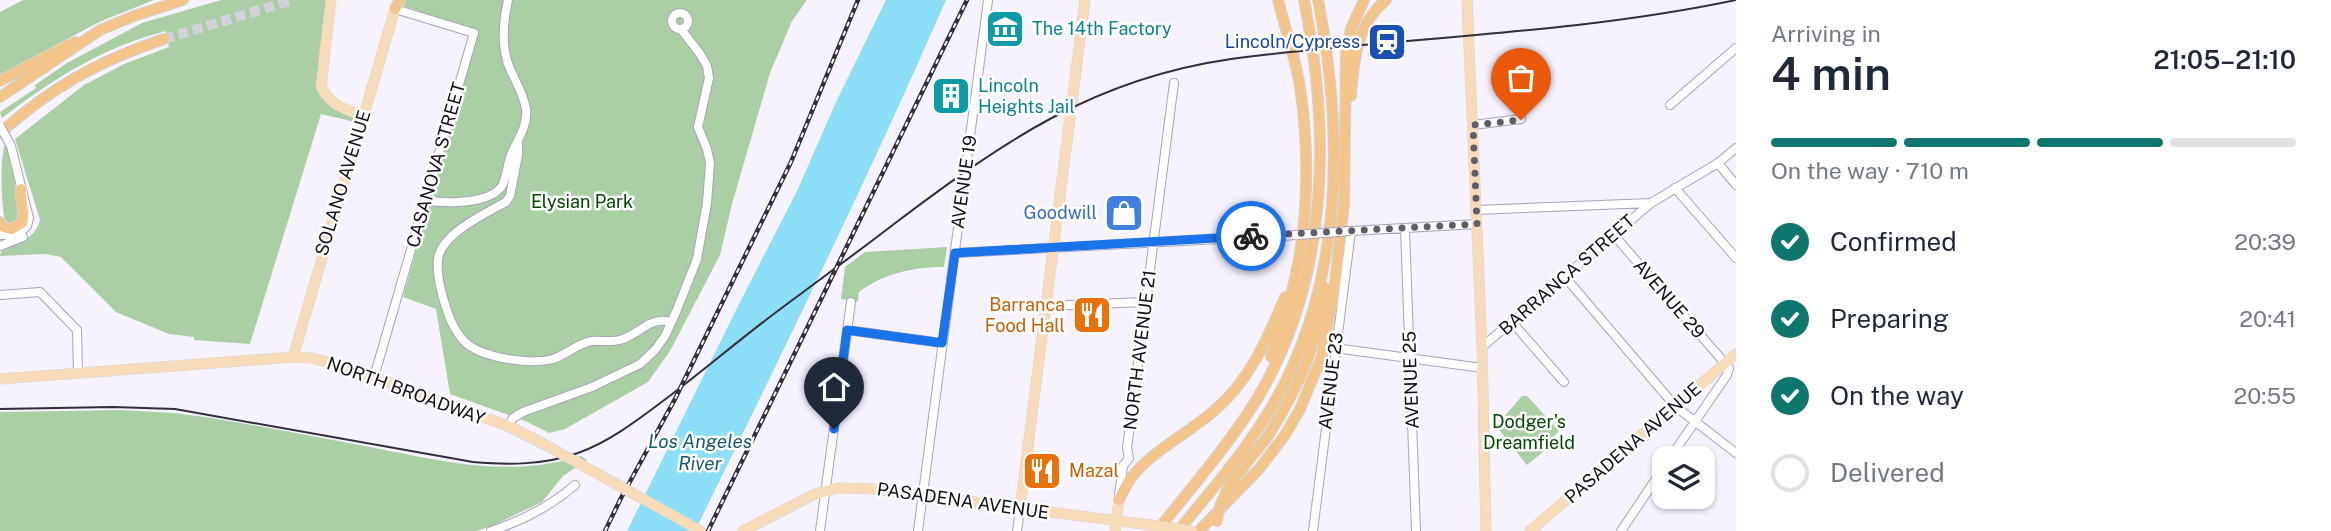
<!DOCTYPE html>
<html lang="en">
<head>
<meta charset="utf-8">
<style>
  :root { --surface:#fff; --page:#f6f6f7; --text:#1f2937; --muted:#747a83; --line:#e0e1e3; --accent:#0f766e }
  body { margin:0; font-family:"Public Sans",sans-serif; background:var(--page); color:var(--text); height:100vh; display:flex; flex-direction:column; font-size:26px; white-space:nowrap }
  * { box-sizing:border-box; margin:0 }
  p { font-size:23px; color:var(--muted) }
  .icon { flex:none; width:38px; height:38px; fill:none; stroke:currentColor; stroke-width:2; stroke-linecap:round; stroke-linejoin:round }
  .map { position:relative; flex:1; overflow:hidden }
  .drawer { display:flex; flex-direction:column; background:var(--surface); width:595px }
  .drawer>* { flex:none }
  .fabs { position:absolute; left:1652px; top:446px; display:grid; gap:14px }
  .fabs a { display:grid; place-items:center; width:63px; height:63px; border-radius:14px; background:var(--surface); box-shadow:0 2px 5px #0004; font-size:35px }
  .pin { position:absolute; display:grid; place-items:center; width:60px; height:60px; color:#fff; margin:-72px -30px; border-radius:50% 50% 50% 0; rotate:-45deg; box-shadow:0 0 7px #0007 }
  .pin .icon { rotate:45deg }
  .courier { position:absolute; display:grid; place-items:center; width:70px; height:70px; margin:-35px; border:5px solid #1a73e8; border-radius:50%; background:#fff; color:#222; box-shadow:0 2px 9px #0007 }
  .overview em { font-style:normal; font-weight:600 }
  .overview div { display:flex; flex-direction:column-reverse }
  .overview { display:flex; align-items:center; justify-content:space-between; height:119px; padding:0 35px }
  h1 { font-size:46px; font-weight:600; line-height:52px }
  .bar { display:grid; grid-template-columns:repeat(4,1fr); gap:10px 7px; align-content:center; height:84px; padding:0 35px }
  .bar i { height:9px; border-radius:5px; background:var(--line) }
  .bar .current { background:var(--accent) }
  .bar p { grid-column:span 4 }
  ol { padding:0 35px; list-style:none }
  li { display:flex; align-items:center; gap:21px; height:77px }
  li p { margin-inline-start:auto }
  li .icon { padding:7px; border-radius:50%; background:var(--accent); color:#fff; stroke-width:4 }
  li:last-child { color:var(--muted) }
  li i { width:38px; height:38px; border:4px solid var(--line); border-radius:50% }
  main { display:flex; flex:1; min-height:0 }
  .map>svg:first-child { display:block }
  .green { fill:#aacfa4 }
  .water { fill:#8cdff7 }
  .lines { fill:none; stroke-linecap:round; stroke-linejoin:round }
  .highway-tunnel { stroke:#d4d0dc; stroke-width:10; stroke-dasharray:10 5; stroke-linecap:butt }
  .minor-casing { stroke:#aaa1bc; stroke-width:10 }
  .major-casing { stroke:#d4d4d5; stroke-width:11 }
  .highway-casing { stroke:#d4d4d5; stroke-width:12 }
  .minor { stroke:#fff; stroke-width:8 }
  .major { stroke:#f8dcb9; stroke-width:10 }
  .highway { stroke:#f3c58a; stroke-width:10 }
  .tram { stroke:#332f3a; stroke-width:2 }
  .rail-casing { stroke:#332f3a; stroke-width:4.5 }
  .rail { stroke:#fff; stroke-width:2; stroke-dasharray:5; stroke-linecap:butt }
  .minor-bridge-casing { stroke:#aaa1bc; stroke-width:10; stroke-linecap:butt }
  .major-bridge-casing { stroke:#d4d4d5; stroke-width:11; stroke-linecap:butt }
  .highway-bridge-casing { stroke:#d4d4d5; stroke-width:12; stroke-linecap:butt }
  .minor-bridge { stroke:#fff; stroke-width:8 }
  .major-bridge { stroke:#f8dcb9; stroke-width:10 }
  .highway-bridge { stroke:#f3c58a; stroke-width:10 }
  .done { stroke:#625e68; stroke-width:7; stroke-dasharray:0 12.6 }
  .route { stroke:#1a73e8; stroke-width:9 }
  .labels { text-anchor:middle; stroke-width:5; stroke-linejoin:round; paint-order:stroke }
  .culture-label { font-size:18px; fill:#0d838f; stroke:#fff; text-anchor:start }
  .transit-label { font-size:18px; fill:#164399; stroke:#fff; text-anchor:end }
  .street-label { font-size:18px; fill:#120e18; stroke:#fff }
  .park-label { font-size:18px; fill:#034600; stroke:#fff }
  .shop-label { font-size:18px; fill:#366cbe; stroke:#fff; text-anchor:end }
  .food-label { font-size:18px; fill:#c56008; stroke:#fff; text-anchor:end }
  .water-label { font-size:19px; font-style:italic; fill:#13596a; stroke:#fff }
</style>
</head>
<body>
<main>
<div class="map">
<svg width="1736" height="531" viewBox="0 0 1736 531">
  <rect width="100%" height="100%" fill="#f6f2fe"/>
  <path class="green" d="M23,0H154L99,22L0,75V12Z
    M221,0H326L317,83L355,116V122L321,114L250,344L194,340V337L169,334L116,312L61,257L45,254L0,256L1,252C17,242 34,241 40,220L15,139L84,85L124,64L169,47L166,31C103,47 53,79 2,118L0,112L36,88L35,85L67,63L142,23Z
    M405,0H807L792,21L770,73L732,204L720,255L670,351L648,382L565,429L549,433L525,421L450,394L436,309L403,297L478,32L404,6Z
    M5,144L10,154L21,219L9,225L5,221C1,204 0,157 5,144Z
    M947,247L944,267C914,267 884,273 859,292L858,302L841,299L845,267L865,252Z
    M1522,396H1527L1559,431L1552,438L1555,442L1527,465L1496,426Z
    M120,410L174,413L212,418C266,427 321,438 375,448C447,462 509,478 581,456L587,460L563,476L542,502L492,526L476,531H0V412Z"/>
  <path class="water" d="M886,0H946C868,179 781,355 695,531H627L738,306L797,191L836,102Z"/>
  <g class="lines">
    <path class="highway-tunnel" d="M164,39L293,0"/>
    <g class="minor-casing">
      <path id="minor" d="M672 21a8 8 0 1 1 16 0a8 8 0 1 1-16 0Z
        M1670,105L1736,48
        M1473,125L1521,119
        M518,142V155L510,196L506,202C486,213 441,234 438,259C436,278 444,303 451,321C455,329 459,337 466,343C483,358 531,365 553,359C566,355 578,343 592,341C602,340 612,343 623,339C640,333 651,316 671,322
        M1718,163L1736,185
        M1675,188L1736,258
        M426,200C445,204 490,204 502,186C507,176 507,165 511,155C517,140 528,127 526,109C524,95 516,82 510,69C501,48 503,22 508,0
        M1476,210L1651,203
        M1405,229L1416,531
        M1613,234L1729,368L1727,375L1670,458
        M0,235L19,234L27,226L29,218L11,146
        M0,246L23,237
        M955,253L1297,235
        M1565,277L1675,406L1736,453
        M0,295L40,292L77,330L78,373
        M1046,306L1145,302
        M1512,322L1564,382
        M847,330L942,343
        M1482,347L1651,203L1718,163L1736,148
        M1335,348L1482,368
        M374,377L474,33L395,9
        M508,426L513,418L523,412L592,387L640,364L655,350L665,336L676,312L697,259L707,203L710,163L707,149L698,127L709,78L707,66L700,54L681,29
        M1119,494L1123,466L1129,458L1127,448L1174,83
        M491,531C521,521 551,506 575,485
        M820,531L851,302
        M918,531L988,0
        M1017,531L1020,509
        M1313,531L1351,231L1477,224
        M1621,531L1664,467"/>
    </g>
    <g class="major-casing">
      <path id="major" d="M331,0L321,86C329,105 345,109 363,116
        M1467,0L1482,347L1486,531
        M293,357L395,9
        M0,379L241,361L293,357L312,358L346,367L508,426L542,443
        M1020,509L1085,0
        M743,531L815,494L839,488L874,489L1150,525
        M1115,531L1119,500
        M1530,531L1736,354"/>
    </g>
    <g class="highway-casing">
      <path id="highway" d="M395,9L400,0
        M0,81L75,42
        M1351,96C1354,59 1356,25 1386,0
        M0,97L100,30L134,16L183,0
        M0,133C53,86 97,62 164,39
        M0,222L4,227L11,229L22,223C26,212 19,200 21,189
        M1271,357C1305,273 1313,184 1301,94C1297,62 1286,31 1278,0
        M1268,436C1296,392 1321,340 1324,287
        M1119,500C1123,491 1128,481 1135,473C1156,449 1191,431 1215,410C1250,380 1268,338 1285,297
        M1157,531C1191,488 1228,446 1257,399C1329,280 1331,133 1304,0
        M1178,531C1214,487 1252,444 1279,394C1344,273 1343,131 1318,0
        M1199,531L1259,469L1285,435L1300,409L1322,356L1335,282L1344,205L1346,54L1351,29L1364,0"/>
    </g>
    <use href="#minor" class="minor"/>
    <use href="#major" class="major"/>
    <use href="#highway" class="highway"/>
    <path class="tram" d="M0,409L113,407L175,409L473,462C509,465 544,465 578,453C611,441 639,419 667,398C704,370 739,340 775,313C815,283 855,254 894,224C1003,142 1092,79 1231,59C1399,37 1570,35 1736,0"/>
    <g class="rail-casing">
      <path id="rail" d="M605,531L621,498L675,399L791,162L858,0
        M708,531L967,0"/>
    </g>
    <use href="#rail" class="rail"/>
    <g class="minor-bridge-casing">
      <path id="minor-bridge" d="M0,126L11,146
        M1297,235L1351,231"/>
    </g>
    <g class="major-bridge-casing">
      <path id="major-bridge" d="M542,443L701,531
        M1150,525L1192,531"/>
    </g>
    <g class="highway-bridge-casing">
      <path id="highway-bridge" d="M1217,522C1219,489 1249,462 1268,436"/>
    </g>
    <use href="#minor-bridge" class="minor-bridge"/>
    <use href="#major-bridge" class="major-bridge"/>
    <use href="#highway-bridge" class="highway-bridge"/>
  </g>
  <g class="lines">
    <path class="done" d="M1251,236L1477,224L1473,125L1521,120"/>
    <path class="route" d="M834,429L847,330L942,343L955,253L1251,236"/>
  </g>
  <defs>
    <g id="museum-square" transform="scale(2.0125)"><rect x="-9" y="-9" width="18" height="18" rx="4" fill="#0f9aa8" stroke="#fff"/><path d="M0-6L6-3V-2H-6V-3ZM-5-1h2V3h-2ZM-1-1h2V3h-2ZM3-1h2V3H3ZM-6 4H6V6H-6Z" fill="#fff"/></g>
    <g id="station-square" transform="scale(2.0125)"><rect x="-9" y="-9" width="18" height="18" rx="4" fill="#1a4fb4" stroke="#fff"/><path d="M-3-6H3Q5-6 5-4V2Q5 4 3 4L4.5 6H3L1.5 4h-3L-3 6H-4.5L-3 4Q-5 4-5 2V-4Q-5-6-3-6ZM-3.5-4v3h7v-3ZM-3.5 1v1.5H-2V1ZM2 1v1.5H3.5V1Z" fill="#fff"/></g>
    <g id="building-square" transform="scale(2.0125)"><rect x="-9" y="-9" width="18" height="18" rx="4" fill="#0f9aa8" stroke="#fff"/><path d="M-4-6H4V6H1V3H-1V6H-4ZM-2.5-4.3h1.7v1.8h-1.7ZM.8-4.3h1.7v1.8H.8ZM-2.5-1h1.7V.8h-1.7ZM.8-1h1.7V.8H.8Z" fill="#fff"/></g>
    <g id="shop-square" transform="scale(2.0125)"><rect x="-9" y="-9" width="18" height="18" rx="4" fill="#3f7fe0" stroke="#fff"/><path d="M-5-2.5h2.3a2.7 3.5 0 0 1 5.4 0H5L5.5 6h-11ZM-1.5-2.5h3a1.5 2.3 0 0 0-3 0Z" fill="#fff"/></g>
    <g id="restaurant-square" transform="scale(2.0125)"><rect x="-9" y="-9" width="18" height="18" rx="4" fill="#e8710a" stroke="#fff"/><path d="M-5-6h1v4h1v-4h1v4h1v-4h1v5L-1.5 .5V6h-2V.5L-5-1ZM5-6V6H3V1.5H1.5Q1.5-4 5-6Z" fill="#fff"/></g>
  </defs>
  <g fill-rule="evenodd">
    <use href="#museum-square" x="1005" y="29"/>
    <use href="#station-square" x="1387" y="42"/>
    <use href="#building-square" x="951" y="96"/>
    <use href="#shop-square" x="1124" y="213"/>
    <use href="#restaurant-square" x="1092" y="315"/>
    <use href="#restaurant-square" x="1042" y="471"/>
  </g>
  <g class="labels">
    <g class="culture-label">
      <text x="1032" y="35">The 14th Factory</text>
      <text x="978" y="92">Lincoln<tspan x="978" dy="21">Heights Jail</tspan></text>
    </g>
    <g class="transit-label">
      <text x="1360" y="48">Lincoln/Cypress</text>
    </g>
    <g class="street-label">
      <text transform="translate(436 165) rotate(-74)" y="6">CASANOVA STREET</text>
      <text transform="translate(964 182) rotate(-82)" y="6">AVENUE 19</text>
      <text transform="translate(343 183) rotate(-73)" y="6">SOLANO AVENUE</text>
      <text transform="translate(1567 275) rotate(-41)" y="6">BARRANCA STREET</text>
      <text transform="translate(1669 299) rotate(49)" y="6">AVENUE 29</text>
      <text transform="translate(1140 350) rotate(-83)" y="6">NORTH AVENUE 21</text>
      <text transform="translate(1411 380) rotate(-92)" y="6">AVENUE 25</text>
      <text transform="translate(1331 381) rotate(-83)" y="6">AVENUE 23</text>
      <text transform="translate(406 391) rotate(20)" y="6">NORTH BROADWAY</text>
      <text transform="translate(1633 443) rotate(-41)" y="6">PASADENA AVENUE</text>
      <text transform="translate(963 501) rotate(8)" y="6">PASADENA AVENUE</text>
    </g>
    <g class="park-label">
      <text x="582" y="208">Elysian Park</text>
      <text x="1529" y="428">Dodger's<tspan x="1529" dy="21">Dreamfield</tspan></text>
    </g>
    <g class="shop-label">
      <text x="1097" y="219">Goodwill</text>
    </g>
    <g class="food-label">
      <text x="1065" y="311">Barranca<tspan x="1065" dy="21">Food Hall</tspan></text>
      <text x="1069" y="477" text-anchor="start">Mazal</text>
    </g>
    <g class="water-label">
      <text x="700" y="448">Los Angeles<tspan x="700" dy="22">River</tspan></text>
    </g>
  </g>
</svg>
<div class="fabs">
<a><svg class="icon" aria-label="layers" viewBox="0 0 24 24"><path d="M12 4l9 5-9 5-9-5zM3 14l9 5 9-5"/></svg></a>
</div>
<div class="pin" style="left:1521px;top:120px;background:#ea580c"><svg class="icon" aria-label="bag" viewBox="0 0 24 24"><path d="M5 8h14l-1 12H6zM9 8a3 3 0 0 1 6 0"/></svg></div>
<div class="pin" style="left:834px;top:429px;background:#1f2937"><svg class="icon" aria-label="home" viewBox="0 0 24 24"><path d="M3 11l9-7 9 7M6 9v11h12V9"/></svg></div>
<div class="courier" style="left:1251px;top:236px"><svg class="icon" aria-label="bike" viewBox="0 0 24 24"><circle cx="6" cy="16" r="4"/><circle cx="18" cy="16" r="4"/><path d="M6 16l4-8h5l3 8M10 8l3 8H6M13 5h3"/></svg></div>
</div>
<section class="drawer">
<div class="overview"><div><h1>4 min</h1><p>Arriving in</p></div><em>21:05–21:10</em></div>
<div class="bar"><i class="current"></i><i class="current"></i><i class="current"></i><i></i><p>On the way · 710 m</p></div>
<ol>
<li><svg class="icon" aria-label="check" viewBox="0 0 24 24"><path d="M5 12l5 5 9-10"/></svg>Confirmed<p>20:39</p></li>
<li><svg class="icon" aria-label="check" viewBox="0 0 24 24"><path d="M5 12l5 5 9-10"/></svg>Preparing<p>20:41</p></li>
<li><svg class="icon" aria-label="check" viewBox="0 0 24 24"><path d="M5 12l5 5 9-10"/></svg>On the way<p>20:55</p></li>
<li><i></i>Delivered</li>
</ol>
</section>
</main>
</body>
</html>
